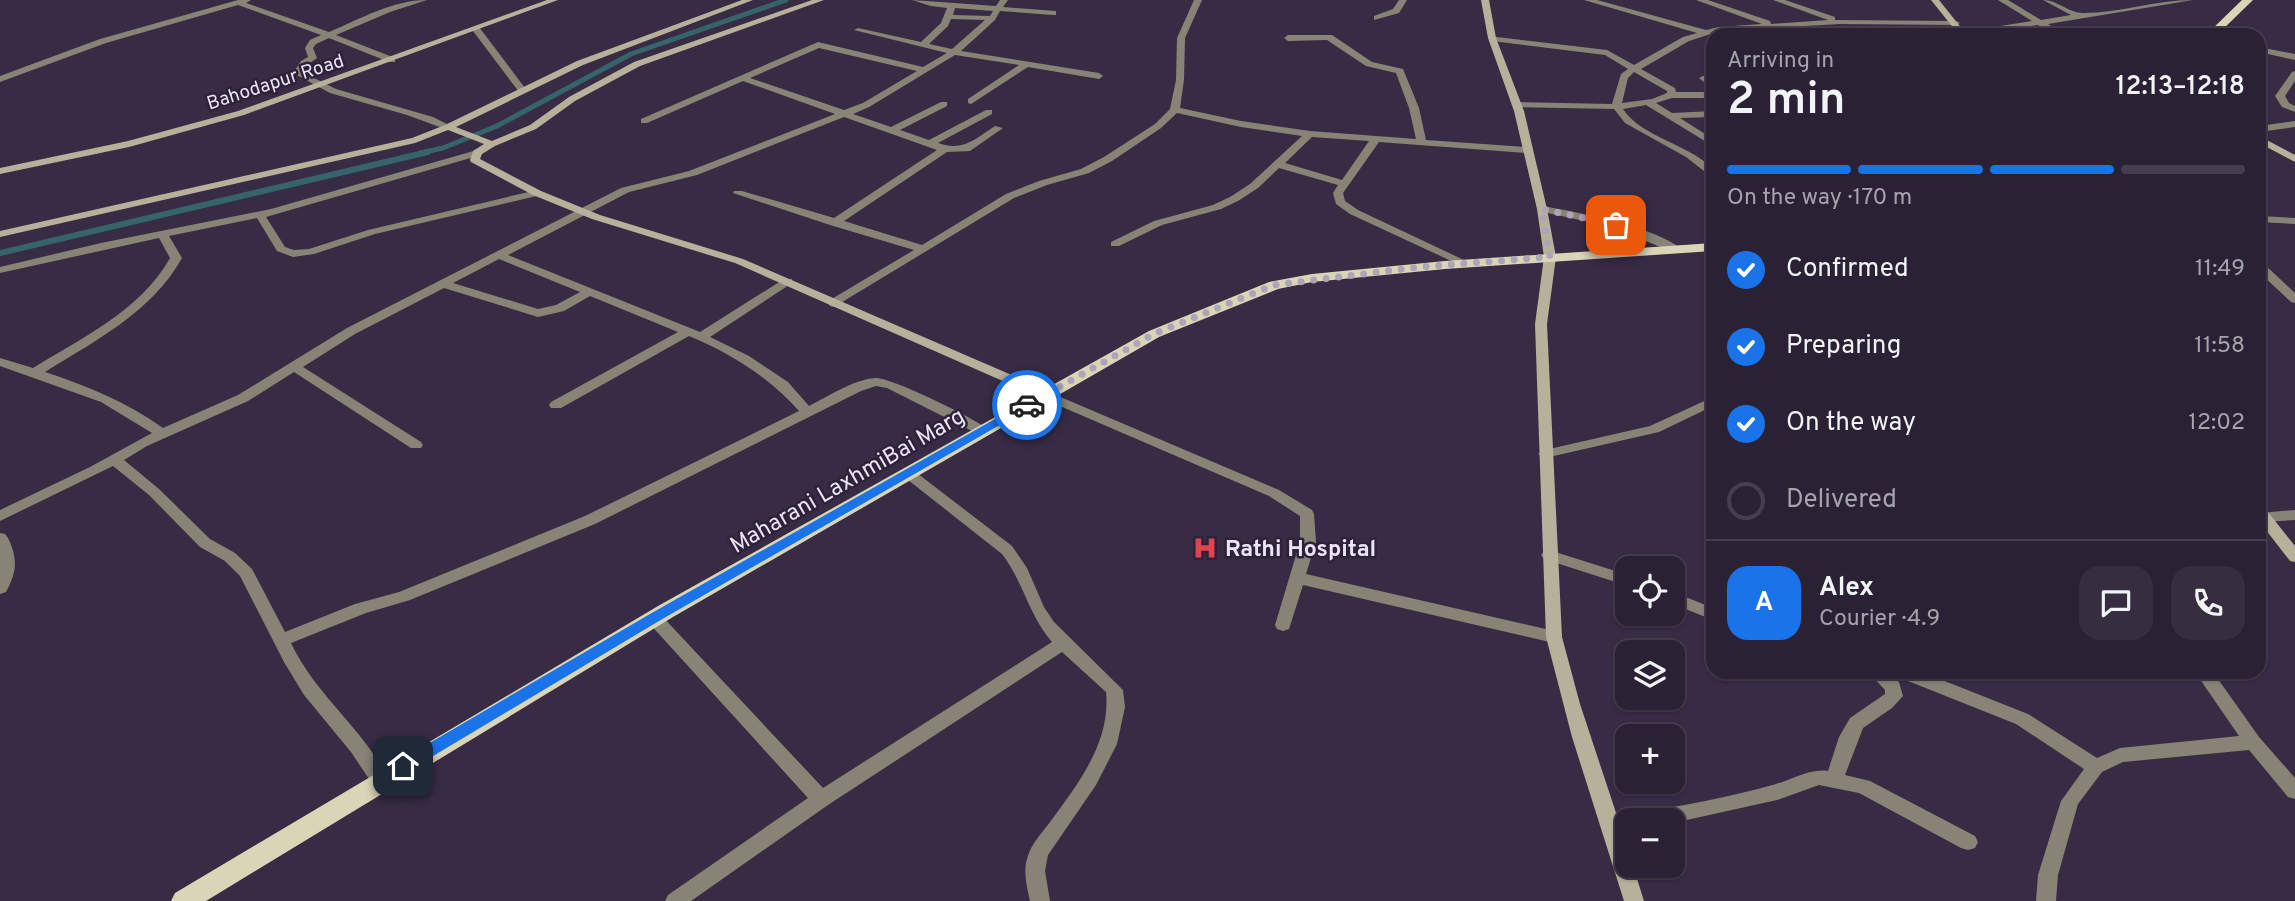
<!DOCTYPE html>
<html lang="en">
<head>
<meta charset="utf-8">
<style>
  :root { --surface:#2a2134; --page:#362e40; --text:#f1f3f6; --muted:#a5a3ac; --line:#463e4f; --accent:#1a73e8 }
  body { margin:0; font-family:Overpass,sans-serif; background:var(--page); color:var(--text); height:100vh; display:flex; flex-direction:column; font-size:26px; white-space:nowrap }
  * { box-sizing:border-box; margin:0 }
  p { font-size:23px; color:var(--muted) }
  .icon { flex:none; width:38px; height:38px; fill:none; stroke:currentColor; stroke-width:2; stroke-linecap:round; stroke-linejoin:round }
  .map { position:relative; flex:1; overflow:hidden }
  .side { position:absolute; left:1706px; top:28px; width:560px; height:651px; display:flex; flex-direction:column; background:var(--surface); border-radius:21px; box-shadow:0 2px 5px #0004,0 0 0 2px var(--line) }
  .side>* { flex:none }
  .buttons { position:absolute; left:1615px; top:556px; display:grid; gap:14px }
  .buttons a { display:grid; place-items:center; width:70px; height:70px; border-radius:14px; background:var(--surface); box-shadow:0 2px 5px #0004,0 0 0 2px var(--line); font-size:35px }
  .pin { position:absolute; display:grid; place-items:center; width:60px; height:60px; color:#fff; margin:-30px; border-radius:14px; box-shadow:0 4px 10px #0006 }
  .courier { position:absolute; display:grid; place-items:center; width:70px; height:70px; margin:-35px; border:5px solid #1a73e8; border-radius:50%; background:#fff; color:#222; box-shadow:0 2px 9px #0007 }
  .headline em { font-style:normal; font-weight:600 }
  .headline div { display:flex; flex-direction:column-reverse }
  .headline { display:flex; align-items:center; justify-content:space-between; height:119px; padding:0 21px }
  h1 { font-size:46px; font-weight:600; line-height:52px }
  .bar { display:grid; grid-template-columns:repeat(4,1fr); gap:10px 7px; align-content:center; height:84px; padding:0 21px }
  .bar i { height:9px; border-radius:5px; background:var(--line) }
  .bar .on { background:var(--accent) }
  .bar p { grid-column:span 4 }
  .line { display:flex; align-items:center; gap:18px; padding:0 21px; border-top:2px solid var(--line) }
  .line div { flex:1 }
  .round { display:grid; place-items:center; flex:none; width:74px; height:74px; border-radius:21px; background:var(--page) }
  ol { padding:0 21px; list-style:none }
  li { display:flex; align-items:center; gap:21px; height:77px }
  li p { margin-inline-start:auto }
  li .icon { padding:7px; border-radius:50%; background:var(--accent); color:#fff; stroke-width:4 }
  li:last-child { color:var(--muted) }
  li i { width:38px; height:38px; border:4px solid var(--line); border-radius:50% }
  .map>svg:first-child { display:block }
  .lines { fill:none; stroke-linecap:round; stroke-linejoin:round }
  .stream-far1 { stroke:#356469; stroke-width:5 }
  .stream { stroke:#356469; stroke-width:6 }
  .street { fill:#878476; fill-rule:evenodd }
  .secondary { fill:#b6b19b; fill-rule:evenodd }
  .primary { fill:#dbd5b8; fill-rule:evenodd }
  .route { fill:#1a73e8 }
  .done { stroke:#aca4b7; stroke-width:7; stroke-dasharray:0 12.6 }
  .labels { text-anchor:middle; stroke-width:5; stroke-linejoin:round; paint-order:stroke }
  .far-street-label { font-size:19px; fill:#ebe4f4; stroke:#2e223b }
  .street-label { font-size:23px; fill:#ebe4f4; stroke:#2e223b }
  .poi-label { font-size:23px; font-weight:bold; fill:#ebe4f4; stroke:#2e223b; text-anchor:start }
</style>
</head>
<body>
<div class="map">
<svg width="2295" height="901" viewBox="0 0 2295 901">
  <rect width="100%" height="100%" fill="#382c45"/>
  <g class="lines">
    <path class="stream-far1" d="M420,153L443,148L497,126L631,54L786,0"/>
    <path class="stream" d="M0,253L428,152"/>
    <path class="street" d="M238,0H251L246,3L329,32C360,19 393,0 427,0L390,12L336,35L395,58V62H389L329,38L316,44L313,48L317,58L307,65L302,72L336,89L433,117L453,127L445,129L407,115L330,93L293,73L301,61L308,57L305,48L310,40L321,35L238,5L106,43L0,82V76L100,39Z
      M912,0L996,6L1000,0H1008L1003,7L1056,11V15H1053L1000,11L995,20L961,51L1099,73L1103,76L1099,79L1028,67L971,104L968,103V99L1019,65L955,55L869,107L853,114L891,127L941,102H947V106L900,130L929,140L986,110H992V114L938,143C963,152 975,139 995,126L1003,128L970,151L947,152L844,221L922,245L1006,194L1039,181L1081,169L1104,157L1155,124L1170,109L1176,80L1177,38L1194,0H1202L1185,38L1184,80L1180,108L1241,121L1310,131L1416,139L1409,108L1396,73L1366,66L1327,40L1288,41L1284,38L1288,35H1332L1372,62L1403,69L1419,108L1426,140L1527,147L1532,150L1527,153L1379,142L1343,193L1345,201L1358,210L1466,261L1468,263L1462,266L1350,214L1336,204L1333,193L1338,185L1279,168L1258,188L1238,201L1221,209L1162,225L1119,246H1111V242L1154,221L1213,205L1230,197L1250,184L1302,136L1241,127L1177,113L1161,128L1112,161L1089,173L1047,185L1014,198L834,307L830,306L828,303L830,300L914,250L830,225L733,193L734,191H742L834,218L937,150L844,117L697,175L629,192L508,255L700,332L784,279H792V283L710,337L749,356L788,382L809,406C829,396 853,380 875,378C891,377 979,420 990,431L988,434H978L887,388L876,386L861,391L595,524L410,600L366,613L291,643C316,696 364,729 389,780L387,785L380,788L373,785L351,752L304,695L284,662L240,576L225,561L200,547L149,495L113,466L0,521V510L90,467L152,433L101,402L0,366V358L33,368C83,337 140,311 170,258L159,238L0,273V267L101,243L271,209L477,150L481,151V155L266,217L285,247L294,250L309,249L368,230L537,190L542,193L541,195L375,234L314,254L293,257L277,251L257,218L169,236L182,258C151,313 96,340 45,372C87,386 127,402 163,428L238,395L347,328L621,188L689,171L835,114L743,81L647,123H641V119L818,42L923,67L947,53L854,30L858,28L921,42L941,23L947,8L931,6ZM955,8L993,11L990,16L953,15ZM951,19L985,20L952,49L929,44L948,26ZM819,48L917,71L863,103L844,110L750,78ZM1312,137L1369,141L1342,180L1285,163ZM499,259L580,292L556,305L538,309L453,283ZM444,288L538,317L564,311L590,296L678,332L551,402L549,405L551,408H561L689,336C730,353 769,377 799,411L585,516L399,592L355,604L285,632L252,569L235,553L210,539L159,489L124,460L147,446L248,401L294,372L411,448H421L423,445L421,442L303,367L355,334Z
      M1399,0H1407L1399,13L1374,20V16L1393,9Z
      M1584,0H1597L1706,30L1719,27L1762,24L1696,0H1708L1770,21L1771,24L1828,20L1773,0H1785L1835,17V20L1956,21L1960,23L1956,25L1840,24L1720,31L1689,41L1641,69L1675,88L1676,92H1713V98H1672L1656,103L1672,113L1713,111V117L1680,118L1713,139V146L1646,105L1623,109C1641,137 1689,144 1713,169V178L1686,157L1625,123L1614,109L1514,107V103L1517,102L1612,104L1621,74L1628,69L1605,55L1492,41L1488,38L1489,36L1607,50L1634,65L1683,37L1697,33ZM1634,72L1667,91V93L1652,99L1622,103L1628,78Z
      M1998,0H2008L2041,20L2071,15L2043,0C2058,0 2070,14 2084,13C2119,13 2156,0 2193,0L2048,24L2065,35H2055L2038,25L1960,35L1963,32L2032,21Z
      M473,27H479L525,88V92H519L473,31Z
      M2259,47L2295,54V60L2259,52Z
      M1713,71V77L1709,79L1713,82V89L1699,78Z
      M2295,71V81L2285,96L2289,103L2295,106V112L2282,107L2275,96L2292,72Z
      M2295,121V127L2259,132V126Z
      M1542,206C1578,212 1656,227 1683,250L1677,253L1673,252L1608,226L1538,211L1537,209Z
      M2259,216L2295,218V224L2259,222Z
      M2259,262L2263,263L2295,293V303L2291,302L2259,272Z
      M1044,390L1279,490L1312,510L1314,514L1316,542L1306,574L1554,631L1560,633L1562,637L1560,641L1554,643L1303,585L1289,629L1283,631L1277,629L1275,625L1300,542V516L1269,496L1039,397L1037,394L1039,391Z
      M1713,397V406L1659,432L1545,458L1538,454L1545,450L1650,426Z
      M908,468L913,470L1012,546L1027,568L1044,607L1054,622L1123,690L1125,707L1117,744L1096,785L1048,855L1045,871L1050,901H1030C1027,887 1023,872 1027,859C1031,844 1041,834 1050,822C1078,784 1111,742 1106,692L1062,652L828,805L691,901H665L668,895L808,798L648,622L646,618L648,614H660L823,788L1052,642C1029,616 1023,581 1002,554L903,476L901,473Z
      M2295,510V520L2265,522L2259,520L2260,513Z
      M0,533L5,534L8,538C18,559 17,572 6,592L0,594Z
      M1549,550L1628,575V586L1544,559L1541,555L1544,551Z
      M1673,592L1713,608V620L1673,604Z
      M1868,672H1888L1899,682L1903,696L1892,708L1863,728L1845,775L1870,781L1975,836L1978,842L1975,848L1968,850L1961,848L1859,793L1819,785L1777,800L1673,823V821H1628V823L1626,821L1629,815L1636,813C1683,806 1730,797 1776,784C1792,780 1810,768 1828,771L1839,737L1850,718L1885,694V690Z
      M1895,672H1922L2028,714L2097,758L2120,748L2239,736L2195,672H2213L2259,737L2295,778V799L2288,797L2249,750L2123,762L2102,772L2078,804L2058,875L2056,901H2036L2038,875L2061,801L2084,769L2016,724L1898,677Z"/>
    <path class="secondary" d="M547,0H558L244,115L129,147L0,174V168L128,141L238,111Z
      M742,0H753L583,65L456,127L492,141L530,125L569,97L634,62L812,0H824L640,66L575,101L536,129L495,146L482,154L480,159L541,191L600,215L743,259L1049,391L1051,394L1049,397H1039L735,263L592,219L533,195L471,162L470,160L473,151L484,144L448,130L415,143L0,237V231L412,138L445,125L577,61Z
      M1481,0H1489L1496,38L1524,111L1547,209L1556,257L1547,324L1562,637L1580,704L1628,849V866H1633L1644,901H1624L1572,737L1546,637L1535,324L1544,257L1537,209L1514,111L1488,38Z
      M1931,0H1939L1967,35H1959Z
      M2259,136L2295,155V162L2259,143Z
      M2259,505L2264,507L2295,546V562L2290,561L2259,521Z"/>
    <path class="primary" d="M2242,0H2253L2217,35H2206Z
      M1713,243V251L1445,269L1312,282L1278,289L1159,337L673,617L206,901H171L175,893L658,606L1149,331L1269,282L1312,274L1445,261Z"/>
  </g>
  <path class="route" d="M1027,401L1033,405L1031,407L659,621L408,771H397L395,766L397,762L650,614Z"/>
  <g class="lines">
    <path class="done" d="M1027,405L1154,334L1274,285L1419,267L1550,257L1542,209L1616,225"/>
  </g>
  <defs>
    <g id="hospital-bare" transform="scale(1.89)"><path d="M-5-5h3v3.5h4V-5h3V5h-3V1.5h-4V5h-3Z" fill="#e0444e" stroke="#2e223b" stroke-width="2.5" paint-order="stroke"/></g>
  </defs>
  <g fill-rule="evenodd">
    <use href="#hospital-bare" x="1205" y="548"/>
  </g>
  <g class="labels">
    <g class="far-street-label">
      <text transform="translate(275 81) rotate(-18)" y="7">Bahodapur Road</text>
    </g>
    <g class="street-label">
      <text transform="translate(847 480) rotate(-30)" y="8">Maharani LaxhmiBai Marg</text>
    </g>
    <g class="poi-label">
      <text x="1225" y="556">Rathi Hospital</text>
    </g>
  </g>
</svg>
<div class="buttons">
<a><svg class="icon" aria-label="locate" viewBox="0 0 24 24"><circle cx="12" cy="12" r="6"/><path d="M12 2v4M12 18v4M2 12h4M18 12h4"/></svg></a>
<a><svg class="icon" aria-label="layers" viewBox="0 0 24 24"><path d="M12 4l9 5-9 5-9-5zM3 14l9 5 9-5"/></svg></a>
<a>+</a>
<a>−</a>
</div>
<div class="pin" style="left:1616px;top:225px;background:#ea580c"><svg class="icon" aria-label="bag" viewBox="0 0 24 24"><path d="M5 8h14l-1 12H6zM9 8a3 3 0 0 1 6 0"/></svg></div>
<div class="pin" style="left:403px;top:766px;background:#1f2937"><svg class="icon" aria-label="home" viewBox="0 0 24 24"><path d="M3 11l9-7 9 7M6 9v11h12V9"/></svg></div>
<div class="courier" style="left:1027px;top:405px"><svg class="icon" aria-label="car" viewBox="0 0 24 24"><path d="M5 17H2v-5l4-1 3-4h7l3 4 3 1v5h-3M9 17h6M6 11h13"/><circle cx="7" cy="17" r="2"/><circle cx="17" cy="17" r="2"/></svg></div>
<section class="side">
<div class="headline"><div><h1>2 min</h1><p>Arriving in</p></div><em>12:13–12:18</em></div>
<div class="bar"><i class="on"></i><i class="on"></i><i class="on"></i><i></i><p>On the way · 170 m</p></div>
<ol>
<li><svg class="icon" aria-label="check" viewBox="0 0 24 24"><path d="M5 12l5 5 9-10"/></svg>Confirmed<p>11:49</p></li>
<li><svg class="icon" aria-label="check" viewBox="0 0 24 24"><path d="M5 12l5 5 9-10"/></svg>Preparing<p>11:58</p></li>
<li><svg class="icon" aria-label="check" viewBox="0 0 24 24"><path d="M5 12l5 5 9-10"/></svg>On the way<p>12:02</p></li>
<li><i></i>Delivered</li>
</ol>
<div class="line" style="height:126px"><b class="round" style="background:var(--accent);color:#fff">A</b><div><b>Alex</b><p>Courier · 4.9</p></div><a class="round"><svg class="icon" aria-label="chat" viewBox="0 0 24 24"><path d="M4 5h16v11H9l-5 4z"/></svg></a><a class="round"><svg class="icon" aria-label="phone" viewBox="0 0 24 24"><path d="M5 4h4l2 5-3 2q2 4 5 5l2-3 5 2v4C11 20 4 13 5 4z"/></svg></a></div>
</section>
</div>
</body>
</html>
